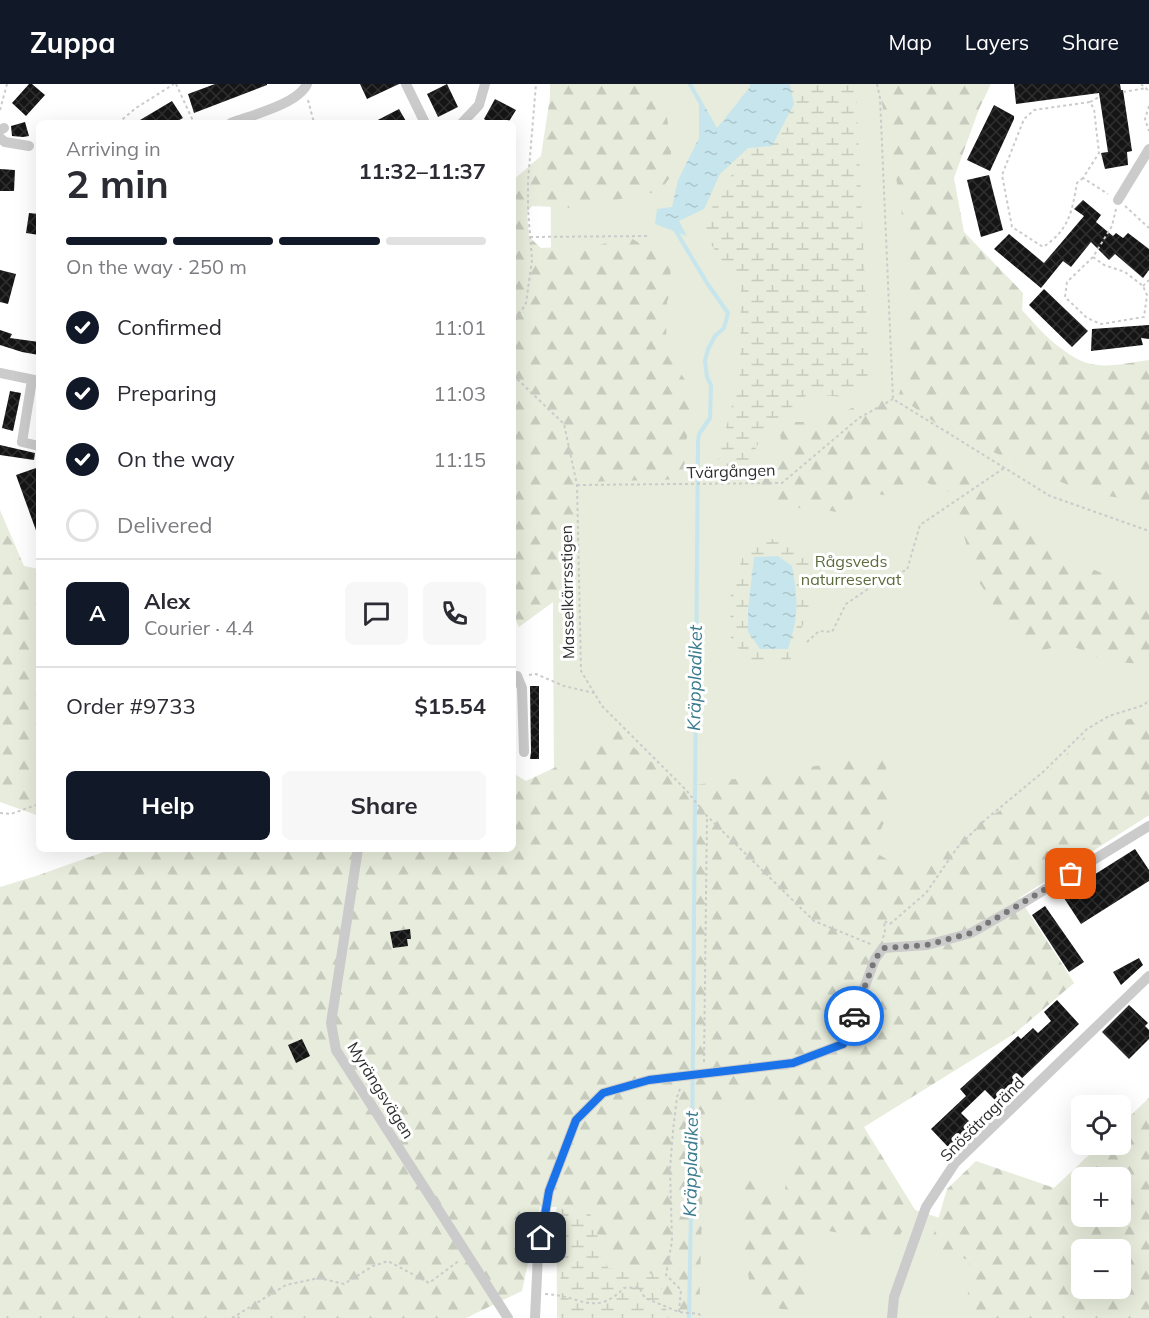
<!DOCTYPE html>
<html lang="en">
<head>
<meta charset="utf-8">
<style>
  :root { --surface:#fff; --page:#f7f7f7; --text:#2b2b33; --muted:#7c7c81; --line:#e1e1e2; --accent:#111827 }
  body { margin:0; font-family:Mulish,sans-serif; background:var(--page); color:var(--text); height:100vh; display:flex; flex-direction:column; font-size:22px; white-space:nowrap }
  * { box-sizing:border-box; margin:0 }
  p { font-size:20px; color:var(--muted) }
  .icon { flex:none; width:33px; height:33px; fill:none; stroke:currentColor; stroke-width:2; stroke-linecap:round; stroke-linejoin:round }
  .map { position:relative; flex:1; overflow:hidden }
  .drawer { position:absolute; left:36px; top:36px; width:480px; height:732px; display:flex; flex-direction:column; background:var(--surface); border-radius:9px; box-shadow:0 6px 24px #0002 }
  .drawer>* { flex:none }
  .buttons { position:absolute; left:1071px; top:1011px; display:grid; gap:12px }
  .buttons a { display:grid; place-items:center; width:60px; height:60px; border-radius:9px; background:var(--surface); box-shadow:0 6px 24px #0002; font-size:30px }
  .pin { position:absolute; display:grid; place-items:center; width:51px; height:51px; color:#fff; margin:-26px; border-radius:12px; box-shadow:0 3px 9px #0006 }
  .courier { position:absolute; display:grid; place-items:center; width:60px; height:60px; margin:-30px; border:4px solid #1a73e8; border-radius:50%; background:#fff; color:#222; box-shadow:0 2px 8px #0007 }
  .summary em { font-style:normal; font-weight:700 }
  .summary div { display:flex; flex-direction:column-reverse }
  .summary { display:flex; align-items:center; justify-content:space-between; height:102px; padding:0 30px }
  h1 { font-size:39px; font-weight:700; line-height:45px }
  .bar { display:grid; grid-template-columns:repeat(4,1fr); gap:9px 6px; align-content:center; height:72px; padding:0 30px }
  .bar i { height:8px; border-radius:4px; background:var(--line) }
  .bar .selected { background:var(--accent) }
  .bar p { grid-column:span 4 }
  .line { display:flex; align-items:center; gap:15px; padding:0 30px; border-top:2px solid var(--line) }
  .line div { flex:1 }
  .round { display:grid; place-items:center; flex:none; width:63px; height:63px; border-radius:9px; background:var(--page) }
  ol { padding:0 30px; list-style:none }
  li { display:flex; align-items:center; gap:18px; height:66px }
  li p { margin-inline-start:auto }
  li .icon { padding:6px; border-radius:50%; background:var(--accent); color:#fff; stroke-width:4 }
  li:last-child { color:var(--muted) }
  li i { width:33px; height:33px; border:3px solid var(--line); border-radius:50% }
  .primary-button { display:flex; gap:12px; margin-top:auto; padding:12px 30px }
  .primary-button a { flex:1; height:69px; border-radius:9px; background:var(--accent); color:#fff; font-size:24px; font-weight:700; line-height:69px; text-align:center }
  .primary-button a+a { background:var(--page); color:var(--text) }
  header { display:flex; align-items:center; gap:36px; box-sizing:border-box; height:84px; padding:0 30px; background:var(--accent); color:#fff }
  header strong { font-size:28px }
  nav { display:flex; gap:33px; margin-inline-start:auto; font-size:21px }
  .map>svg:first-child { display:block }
  .green { fill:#e8ecdc; fill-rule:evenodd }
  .forest { fill:url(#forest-firs); fill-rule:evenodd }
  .wetland { fill:url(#wetland-marsh) }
  .water { fill:url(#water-ripples) }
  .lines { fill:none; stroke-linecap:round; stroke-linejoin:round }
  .stream { stroke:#c7e5ec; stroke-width:4 }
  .building { fill:url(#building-cross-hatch) }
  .path { stroke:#cbcbcb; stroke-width:2; stroke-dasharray:3 3; stroke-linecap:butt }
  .minor { stroke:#cbcbcb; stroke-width:10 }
  .done { stroke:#777; stroke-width:6; stroke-dasharray:0 10.8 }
  .route { stroke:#1a73e8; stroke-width:8 }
  .labels { text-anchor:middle; stroke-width:6; stroke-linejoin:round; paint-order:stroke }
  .street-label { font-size:16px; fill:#2e2e2e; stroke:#fff }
  .park-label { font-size:16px; fill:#5b6b3b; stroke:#fff }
  .water-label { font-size:18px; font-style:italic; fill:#397b8c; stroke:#fff }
</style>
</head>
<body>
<header>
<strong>Zuppa</strong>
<nav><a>Map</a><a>Layers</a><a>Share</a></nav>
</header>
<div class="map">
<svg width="1149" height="1234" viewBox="0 0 1149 1234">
  <defs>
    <pattern id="forest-firs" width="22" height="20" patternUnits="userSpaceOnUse" patternTransform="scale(1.5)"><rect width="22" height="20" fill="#e8ecdc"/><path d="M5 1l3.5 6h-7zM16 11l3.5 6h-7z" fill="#c7cbbd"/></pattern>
    <pattern id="wetland-marsh" width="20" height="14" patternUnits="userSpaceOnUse" patternTransform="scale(1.5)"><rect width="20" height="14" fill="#e8ecdc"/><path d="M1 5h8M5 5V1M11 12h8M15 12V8" fill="none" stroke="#c7cbbd"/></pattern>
    <pattern id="water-ripples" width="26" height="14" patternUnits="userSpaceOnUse" patternTransform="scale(1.5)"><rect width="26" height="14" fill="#c7e5ec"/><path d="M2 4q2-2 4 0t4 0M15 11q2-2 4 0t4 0" fill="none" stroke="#abc5cb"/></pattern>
    <pattern id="building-cross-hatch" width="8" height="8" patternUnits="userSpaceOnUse" patternTransform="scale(1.5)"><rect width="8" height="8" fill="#151515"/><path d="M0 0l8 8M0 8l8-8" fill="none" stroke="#2f2f2f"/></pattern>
  </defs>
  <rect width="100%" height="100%" fill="#fff"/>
  <path class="green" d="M550,0H981L945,86L968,167L1021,236L1096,289L1149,284V731L1019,814L1074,899L1015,949L863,1043L915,1126L999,1153L1022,1093L1054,1104L1100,1061L1120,1060L1121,1041L1149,1014V1234H557ZM1082,1094H1120V1132H1082ZM1082,1166H1120V1204H1082Z"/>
  <path class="forest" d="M552,0H660V14L665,21L671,59V92L660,107L575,124L532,122L527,129L529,153L541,164L599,161L629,153L670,177L671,206L667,218L666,256L681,290L691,304L692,327L685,363L684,395L585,398L566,460L564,510L519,543L513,531V96L541,72Z
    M878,0H991L979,25L954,94L964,148L1023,209L1022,226C1041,247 1067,278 1097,281C1113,283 1133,278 1149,276V418L1086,409L948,348L901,314L899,310L906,291L911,188L893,74Z
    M879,312L1064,473L1149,509V580L1110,578L1067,560L1024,571L973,488L954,410L925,398L906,414L855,407L847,430L805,422L787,428L774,422L753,389L782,363L779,343L795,338H811L822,324L843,328Z
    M0,426L24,482L39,485V732L0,718Z
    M1149,631V731L1019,814L1074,899L1015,949L864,1043L915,1126L895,1159L812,1144L804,1228L753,1221L740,1137L745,1095L765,1097L771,1113L785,1106L796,1022L705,1021L699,1234H668L659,1191L607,1184L588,1123H540L522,1207L466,1234H0V803L39,791L112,765H513V689L526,697L554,684L611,646L622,642L632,662L683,703L885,671L890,726L871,766L895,780L920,781L953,749L973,742L1020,715L1096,642Z
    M1149,1014V1234H967L969,1176L930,1163L947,1105L976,1077L1054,1104L1100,1061L1120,1060L1121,1041ZM1082,1094H1120V1132H1082ZM1082,1166H1120V1204H1082Z"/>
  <path class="wetland" d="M743,0H856L869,290L844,313L808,310L766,343L746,385L714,391L740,290L741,205L700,144L734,87Z
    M767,453L805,468L813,494L808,527L789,579H754L731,557L730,514L746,462Z
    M560,1123H588L608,1184L659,1191L668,1234H561Z"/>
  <path class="water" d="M750,0H790L794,20L772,62L748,64L720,90L704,125L679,137L687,152L655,140L657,125L672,123L678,96L699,54V12L717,44L750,3Z
    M778,472L792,482C798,517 799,531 788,565H760L748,548V526L754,473Z"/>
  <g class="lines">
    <path class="stream" d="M690,0L701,20
      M674,144L707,199L728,229L724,244L715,252L708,265L705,277L707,293L711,301L710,334L699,350L698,357L692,1071L689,1234"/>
  </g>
  <path class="building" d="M29,0H32L45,11L26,32L12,19Z
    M215,0H267V1L194,29L188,10Z
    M360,0H399L367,15Z
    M447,0L458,23L438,33L427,10Z
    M1014,0H1120L1121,6H1115H1123L1132,67L1127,68L1128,81L1105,85L1101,69L1108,68L1099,9L1016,20Z
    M495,15L516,26L508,39H490L484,35Z
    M172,17L183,34L174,39H135Z
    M994,21L1014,32V35L990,87L967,76Z
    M399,25L407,39H372Z
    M25,38L29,52L23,53L12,52L11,42Z
    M0,85L15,86L14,107H0Z
    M989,91L1003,146L981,153L967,96Z
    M1083,116L1101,131L1096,138L1113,152L1116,149L1123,154L1128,149L1149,165V186L1143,194L1115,170L1109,176L1091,158L1071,183L1063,177L1041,204L994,165L1009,150L1044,179L1084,132L1074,125Z
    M29,129L39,130V151L26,149Z
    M0,186L16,190L8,220L0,218Z
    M1044,205L1088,247L1072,263L1029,221Z
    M1149,241V255L1141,254L1143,261L1091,267L1092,245Z
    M0,246L12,250L10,254L39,258V271L22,268L0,261Z
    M10,307L21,309L13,347L2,344Z
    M0,361L35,369L34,376L0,371Z
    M36,384L39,393L38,452L16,391Z
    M530,602H539V675H530L531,668Z
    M1135,765L1149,786V797L1081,840L1062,811Z
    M1045,822L1084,878L1069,888L1032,831Z
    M410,845L411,855H407L408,862L393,864L390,848Z
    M1139,874L1143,881L1121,901L1113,888Z
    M1057,916L1079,940L997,1018L985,1006L961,1029L973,1041L949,1064L931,1045L966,1012L960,1005L1018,952L1021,955L1033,944L1038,949L1051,937L1044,928Z
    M1129,921L1148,939L1145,942L1149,946V955L1129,975L1102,948Z
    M302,955L310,972L296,979L288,961Z"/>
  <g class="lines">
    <path class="path" d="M176,0L194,39
      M877,0L880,14L893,315L1050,412L1149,447
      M1141,0L1149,7
      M1123,8L1147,4
      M308,16L314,39
      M1090,18L1099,13
      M1149,22L1145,35L1149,47
      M0,26L7,0
      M118,39L136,24L174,0
      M1083,94L1077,99C1072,128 1069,146 1043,163L1012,143L1002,91L1024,35L1034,26L1090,18L1094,25L1099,69L1083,94L1108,110
      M1125,122L1149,144
      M530,153L647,152
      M1093,173L1067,198L1065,213L1087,234L1101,240L1144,233L1147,211L1143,202L1125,188L1104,181L1093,173L1112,142L1116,125
      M1143,202L1149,196
      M513,241L526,219L532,176L528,125V97L536,0
      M513,291L564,340L577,401L581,587L602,622L686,706L707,732L814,837L873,861
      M577,401L782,399L859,334L893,315
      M807,558L819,547L832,548L846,520L884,494L907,486L920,441L1004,384
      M529,591L536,590L564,602L594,609
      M0,729L11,730L39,720
      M883,854L885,847L884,837L890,840L926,809L957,764L985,736L1043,688L1087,645L1109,632L1144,621L1149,616
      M704,978L707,732
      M545,1210C581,1211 594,1234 624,1204L639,1203L645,1214L679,1228L699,1230L702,1234
      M679,1228L681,1206L666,1191L672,1157L670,1085L673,1047L677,1013L681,1002
      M232,1234L286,1201L319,1194L344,1200L373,1182L388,1177L429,1199L460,1176"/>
    <path class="minor" d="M406,0L425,39
      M231,39C252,31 298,20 307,0
      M462,39L479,21L485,0
      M0,46L4,44
      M0,54L5,58L29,62
      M1118,116L1149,65
      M0,289L39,297
      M32,296L22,358L39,362
      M513,593L517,592L522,604L524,668
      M358,765L331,939L336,966L508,1234
      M535,1234L538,1170L549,1107L576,1036L603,1009L649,996L793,979L843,960L875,875L883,864L927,861L971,849L1013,825L1149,742
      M892,1234L894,1213L926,1123L955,1079L1149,892"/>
  </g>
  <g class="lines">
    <path class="done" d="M854,932L875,875L884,864L927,861L971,849L1071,790"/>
    <path class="route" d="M541,1154L549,1107L576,1036L603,1009L649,996L793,979L843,960L854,932"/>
  </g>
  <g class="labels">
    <g class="street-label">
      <text transform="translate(731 387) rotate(-2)" y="6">Tvärgången</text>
      <text transform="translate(567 508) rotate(-91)" y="6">Masselkärrsstigen</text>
      <text transform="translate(381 1006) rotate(58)" y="6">Myrängsvägen</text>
      <text transform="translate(982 1035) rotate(-45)" y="6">Snösätragränd</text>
    </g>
    <g class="park-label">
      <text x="851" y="483">Rågsveds<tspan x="851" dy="18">naturreservat</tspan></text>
    </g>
    <g class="water-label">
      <text transform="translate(695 594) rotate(-89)" y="6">Kräppladiket</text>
      <text transform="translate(691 1080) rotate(-89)" y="6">Kräppladiket</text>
    </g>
  </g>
</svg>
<div class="buttons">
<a><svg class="icon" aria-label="locate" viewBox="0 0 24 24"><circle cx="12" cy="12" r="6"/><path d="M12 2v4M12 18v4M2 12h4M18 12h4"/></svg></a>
<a>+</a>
<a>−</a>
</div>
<div class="pin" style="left:1071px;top:790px;background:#ea580c"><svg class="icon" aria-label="bag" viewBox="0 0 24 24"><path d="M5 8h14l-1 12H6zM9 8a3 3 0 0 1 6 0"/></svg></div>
<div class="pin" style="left:541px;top:1154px;background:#1f2937"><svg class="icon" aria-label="home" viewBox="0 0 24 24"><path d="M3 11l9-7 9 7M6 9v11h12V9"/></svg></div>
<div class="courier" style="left:854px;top:932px"><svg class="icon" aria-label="car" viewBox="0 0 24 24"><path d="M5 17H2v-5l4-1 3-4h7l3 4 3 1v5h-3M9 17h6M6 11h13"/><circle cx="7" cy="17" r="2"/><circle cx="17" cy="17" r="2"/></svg></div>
<section class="drawer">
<div class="summary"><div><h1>2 min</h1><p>Arriving in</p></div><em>11:32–11:37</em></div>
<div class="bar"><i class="selected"></i><i class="selected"></i><i class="selected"></i><i></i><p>On the way · 250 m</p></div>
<ol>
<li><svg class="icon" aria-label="check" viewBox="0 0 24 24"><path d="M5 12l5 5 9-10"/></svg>Confirmed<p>11:01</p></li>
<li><svg class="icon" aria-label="check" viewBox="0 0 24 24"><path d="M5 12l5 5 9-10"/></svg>Preparing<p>11:03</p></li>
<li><svg class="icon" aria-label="check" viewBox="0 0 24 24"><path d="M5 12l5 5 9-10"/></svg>On the way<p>11:15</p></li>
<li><i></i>Delivered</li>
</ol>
<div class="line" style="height:108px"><b class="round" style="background:var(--accent);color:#fff">A</b><div><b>Alex</b><p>Courier · 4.4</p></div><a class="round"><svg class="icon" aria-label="chat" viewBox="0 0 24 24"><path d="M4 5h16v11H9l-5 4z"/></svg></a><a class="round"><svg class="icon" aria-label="phone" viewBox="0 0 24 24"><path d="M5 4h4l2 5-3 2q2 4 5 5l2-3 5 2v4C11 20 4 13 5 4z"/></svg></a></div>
<div class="line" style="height:78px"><div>Order #9733</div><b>$15.54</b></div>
<div class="primary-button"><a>Help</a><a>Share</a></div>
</section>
</div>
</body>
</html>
